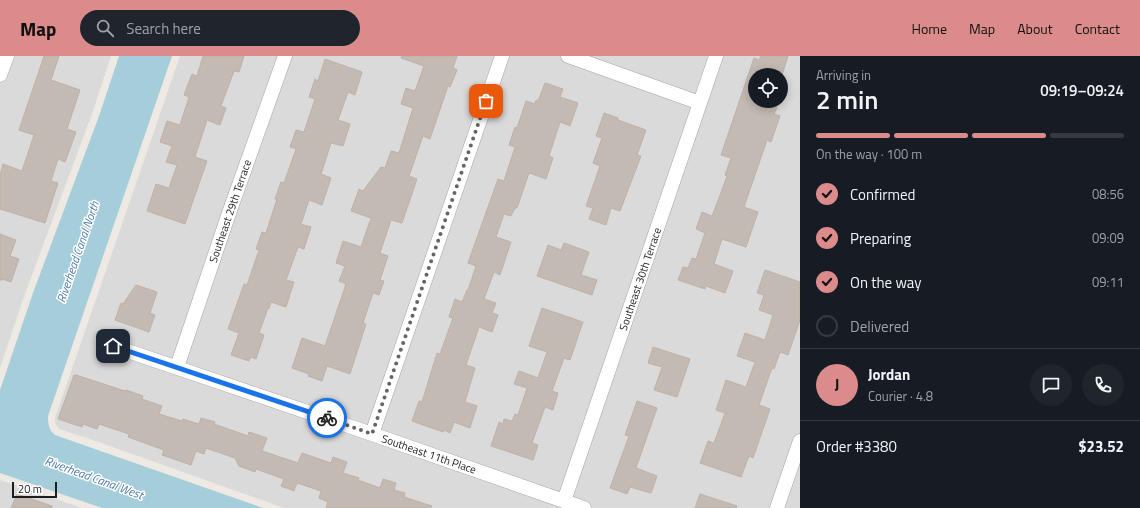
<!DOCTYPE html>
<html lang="en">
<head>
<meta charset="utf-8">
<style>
  :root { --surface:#171b24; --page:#20242c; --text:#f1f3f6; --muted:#9ea1a6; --line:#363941; --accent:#dc8b8b }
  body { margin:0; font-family:"Titillium Web",sans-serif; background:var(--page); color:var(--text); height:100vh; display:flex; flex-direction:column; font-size:15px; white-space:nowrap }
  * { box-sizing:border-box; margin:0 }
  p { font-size:13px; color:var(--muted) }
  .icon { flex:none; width:22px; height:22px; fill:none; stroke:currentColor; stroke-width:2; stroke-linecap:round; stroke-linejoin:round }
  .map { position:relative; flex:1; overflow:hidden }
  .details { display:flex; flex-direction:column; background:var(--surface); width:340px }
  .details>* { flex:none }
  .fabs { position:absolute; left:748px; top:12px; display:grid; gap:8px }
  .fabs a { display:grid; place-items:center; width:40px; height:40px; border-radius:50%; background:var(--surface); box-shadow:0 2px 10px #0003; font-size:20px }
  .scale { position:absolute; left:12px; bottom:10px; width:45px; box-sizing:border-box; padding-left:4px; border:2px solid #1d1d1d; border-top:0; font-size:11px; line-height:14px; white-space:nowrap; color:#1d1d1d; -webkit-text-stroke:3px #fff; paint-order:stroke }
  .pin { position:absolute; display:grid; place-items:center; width:34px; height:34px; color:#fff; margin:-17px; border-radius:8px; box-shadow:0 2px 6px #0006 }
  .courier { position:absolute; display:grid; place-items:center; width:40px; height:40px; margin:-20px; border:3px solid #1a73e8; border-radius:50%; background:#fff; color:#222; box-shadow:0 1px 5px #0007 }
  .overview em { font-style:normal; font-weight:600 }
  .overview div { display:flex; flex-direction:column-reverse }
  .overview { display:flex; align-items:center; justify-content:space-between; height:68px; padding:0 16px }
  h1 { font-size:26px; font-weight:600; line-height:30px }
  .bar { display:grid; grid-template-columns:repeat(4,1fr); gap:6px 4px; align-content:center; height:48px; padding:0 16px }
  .bar i { height:5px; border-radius:3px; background:var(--line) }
  .bar .on { background:var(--accent) }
  .bar p { grid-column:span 4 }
  .line { display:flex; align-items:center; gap:10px; padding:0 16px; border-top:1px solid var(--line) }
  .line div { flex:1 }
  .round { display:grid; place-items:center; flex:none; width:42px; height:42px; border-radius:21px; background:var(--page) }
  ol { padding:0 16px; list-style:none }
  li { display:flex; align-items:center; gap:12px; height:44px }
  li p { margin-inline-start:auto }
  li .icon { padding:4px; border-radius:50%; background:var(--accent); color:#111; stroke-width:4 }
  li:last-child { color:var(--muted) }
  li i { width:22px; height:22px; border:2px solid var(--line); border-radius:50% }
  header { display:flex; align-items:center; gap:24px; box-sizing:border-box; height:56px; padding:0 20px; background:var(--accent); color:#111 }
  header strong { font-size:19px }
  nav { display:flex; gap:22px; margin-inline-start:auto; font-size:14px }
  .search { width:280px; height:36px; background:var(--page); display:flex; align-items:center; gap:10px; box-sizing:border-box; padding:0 14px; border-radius:22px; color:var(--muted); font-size:15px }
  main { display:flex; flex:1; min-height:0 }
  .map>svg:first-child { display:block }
  .residential { fill:#dbdada; fill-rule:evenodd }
  .water { fill:#a5cdda }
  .building { fill:#c2bab3; stroke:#bfb1a6 }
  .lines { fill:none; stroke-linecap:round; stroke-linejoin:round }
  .minor-casing { stroke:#a4a4a4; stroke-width:15 }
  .minor { stroke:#fff; stroke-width:14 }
  .done { stroke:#666562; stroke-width:4; stroke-dasharray:0 7.2 }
  .route { stroke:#1a73e8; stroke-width:5 }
  .labels { text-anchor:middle; stroke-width:3; stroke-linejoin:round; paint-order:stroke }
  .street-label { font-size:11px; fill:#1d1d1d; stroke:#fff }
  .water-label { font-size:12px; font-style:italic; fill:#4d79a8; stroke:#fff }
</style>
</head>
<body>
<header>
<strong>Map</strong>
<div class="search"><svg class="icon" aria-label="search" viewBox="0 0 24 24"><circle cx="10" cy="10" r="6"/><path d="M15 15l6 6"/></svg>Search here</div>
<nav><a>Home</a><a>Map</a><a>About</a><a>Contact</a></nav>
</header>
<main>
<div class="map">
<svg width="800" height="452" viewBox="0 0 800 452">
  <rect width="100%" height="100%" fill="#eeeae3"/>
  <path class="residential" d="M0,0H111L92,58L26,235L0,312Z
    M180,0H800V452H284L90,383L59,373L55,367V362ZM755,19H781V45H755Z
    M0,424L82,452H0Z"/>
  <path class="water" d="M119,0H172L48,360C48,369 49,374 55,379L263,452H102L0,417V334L33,237L99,60Z"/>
  <path class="building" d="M44,0H59L51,24L80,34L67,73L76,76L65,106L58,103L51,125L58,127L45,167L0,153V119L3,108L22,115L34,79L19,74Z
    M203,0H244L239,16L234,15L221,50L226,52L220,69L207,64L195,101L207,105L185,168L147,155L156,128L169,132L177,109L166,106L172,90L160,86L167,65L180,69L189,41L184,39L192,18L197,20Z
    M402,0H457L453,12L457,14L450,31L448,30L430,83L423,80L409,120L417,123L402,167L391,164L380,197L388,200L380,224L384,225L379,239L373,237L363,267L366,268L350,318L327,310L322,325L308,320L309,318L292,312L302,282L325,290L346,228L339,225L345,210L336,207L343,185L361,191L371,162L351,155L359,133L363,135L381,111L385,112L391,95L399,97L413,52L401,48L406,32L415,35L424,10L401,2Z
    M761,0H788L782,19H755V45H770L777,51L774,58L780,60L771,86L767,84L744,151L758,156L746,191L722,183L714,208L733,215L725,237L706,230L705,233L678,224L683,211L688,212L692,202L696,203L705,177L696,173L702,156L712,160L719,142L727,120L725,119L731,102L721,99L754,2L759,4Z
    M325,3L362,16L355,39L348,36L338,64L350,68L343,90L331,87L321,118L331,122L322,149L309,144L301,168L311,171L304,193L298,191L286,224L294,226L286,251L271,246L269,253L268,252L259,277L264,279L256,303L251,301L249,305L231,299L239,277L228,273L244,228L247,229L259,194L256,193L262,176L266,177L277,143H275L281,126L284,127L296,93L290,91L296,74L304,76L315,43L309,41L315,23L318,25Z
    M545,27L563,33L560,41L578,47L570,70L560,66L549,100L553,102L546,123L529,117L517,152H515L511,160L504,158L496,181L511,186L500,219L494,216L484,243L496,247L492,257L498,259L492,276L479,271L466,309L475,312L465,346L477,350L470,372L454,366L450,377L444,374L443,376L412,365L419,345L422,346L437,297L440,298L453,262L449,261L455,243L462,246L467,234H468L476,210L468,207L498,123L504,125L515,91L509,89L515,71L517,72L526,45L535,48L536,44L538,45Z
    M604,57L618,62V64L646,74L637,99L641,100L620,155L611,152L606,169L589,163L593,152L586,150L600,110L593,107L602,82L596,80Z
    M0,178L16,184L10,200L19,203L11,226L2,223V224H0Z
    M564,187L589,196L581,219L597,224L592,239L537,220L548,189L561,194Z
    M765,214L800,226V264L788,299L780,296L774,313L772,312L759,349L770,353L753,402L749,400L741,421L700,407L708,385L714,387L725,357L716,354L726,324L746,331L755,306L737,300L745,277L765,284L773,259L759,254L764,239L757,237Z
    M136,229L157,236L150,257L155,259L149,276L115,264L121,247L123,248Z
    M542,252L583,266L570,304L564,302L552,335L558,337L553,354L545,351L532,387L538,389L533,404L491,390L499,366L503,368L504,363L512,365L515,358L518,359L527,332L514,328L519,315L538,322L547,296L529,290Z
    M653,291L690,303L677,341L654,334L662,311L648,307Z
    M74,319L76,320V319L125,335L126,334L143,340L142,343L162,350L159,358L182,365L183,363L199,368L201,362L215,366L214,368L248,380L249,376L267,382L262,395L298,407L302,397L331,407L333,401L347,406L343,417L359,422L358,424L380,432L383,423L396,427L394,434L405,437L404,441L432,450L431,452H326L328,446L319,442L321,435L297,427L294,435L281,430L284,423L256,413L255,416L239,410L235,402L206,392L204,398L196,395L191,409L162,399L164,394L128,381L129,378L99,368L97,373L83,368L82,371L58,363Z
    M637,345L657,352L636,412L657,420L651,437L630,431L627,438L610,432L629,380L625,379Z
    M17,438L52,450V452H11Z
    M700,438L737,450L736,452H695Z"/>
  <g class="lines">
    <g class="minor-casing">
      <path id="minor" d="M568,0L700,47
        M0,19L7,0
        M113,290L372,378L584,452
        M177,311L228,160L285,0
        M372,378L502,0
        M564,445L716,0
        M777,452L800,385"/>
    </g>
    <use href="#minor" class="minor"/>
  </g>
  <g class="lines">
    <path class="done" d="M327,362L372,378L486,45"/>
    <path class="route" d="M113,290L327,362"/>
  </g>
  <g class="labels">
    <g class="street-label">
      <text transform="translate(230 155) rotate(-71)" y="4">Southeast 29th Terrace</text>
      <text transform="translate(640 223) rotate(-71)" y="4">Southeast 30th Terrace</text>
      <text transform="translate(429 398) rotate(19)" y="4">Southeast 11th Place</text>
    </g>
    <g class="water-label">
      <text transform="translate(78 196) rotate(-71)" y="4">Riverhead Canal North</text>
      <text transform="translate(94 422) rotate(20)" y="4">Riverhead Canal West</text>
    </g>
  </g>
</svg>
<div class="fabs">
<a><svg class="icon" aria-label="locate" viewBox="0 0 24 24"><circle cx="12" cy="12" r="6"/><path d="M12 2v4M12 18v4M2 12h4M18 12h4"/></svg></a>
</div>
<div class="scale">20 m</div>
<div class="pin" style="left:486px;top:45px;background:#ea580c"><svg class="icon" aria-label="bag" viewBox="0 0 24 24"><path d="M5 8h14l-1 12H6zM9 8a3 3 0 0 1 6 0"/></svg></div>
<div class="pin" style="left:113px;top:290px;background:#1f2937"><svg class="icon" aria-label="home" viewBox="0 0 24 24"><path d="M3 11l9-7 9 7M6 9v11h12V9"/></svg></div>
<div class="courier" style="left:327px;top:362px"><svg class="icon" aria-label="bike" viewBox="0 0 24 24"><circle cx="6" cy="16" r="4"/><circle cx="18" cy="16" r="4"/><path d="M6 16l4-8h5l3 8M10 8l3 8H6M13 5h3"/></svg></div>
</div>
<section class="details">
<div class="overview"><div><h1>2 min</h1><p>Arriving in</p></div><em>09:19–09:24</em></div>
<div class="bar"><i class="on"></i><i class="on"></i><i class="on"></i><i></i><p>On the way · 100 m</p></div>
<ol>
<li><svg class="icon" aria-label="check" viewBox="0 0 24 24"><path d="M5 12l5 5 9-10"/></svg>Confirmed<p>08:56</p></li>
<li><svg class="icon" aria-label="check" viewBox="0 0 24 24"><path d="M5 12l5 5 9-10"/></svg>Preparing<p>09:09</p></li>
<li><svg class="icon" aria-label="check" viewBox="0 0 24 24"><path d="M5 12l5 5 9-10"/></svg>On the way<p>09:11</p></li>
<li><i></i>Delivered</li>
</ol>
<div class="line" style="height:72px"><b class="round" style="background:var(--accent);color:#111">J</b><div><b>Jordan</b><p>Courier · 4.8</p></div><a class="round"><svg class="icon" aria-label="chat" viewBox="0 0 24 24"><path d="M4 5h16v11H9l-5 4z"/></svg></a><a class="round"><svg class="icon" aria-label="phone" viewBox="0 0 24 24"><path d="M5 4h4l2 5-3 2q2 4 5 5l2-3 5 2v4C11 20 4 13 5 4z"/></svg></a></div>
<div class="line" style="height:52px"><div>Order #3380</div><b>$23.52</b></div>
</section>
</main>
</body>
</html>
